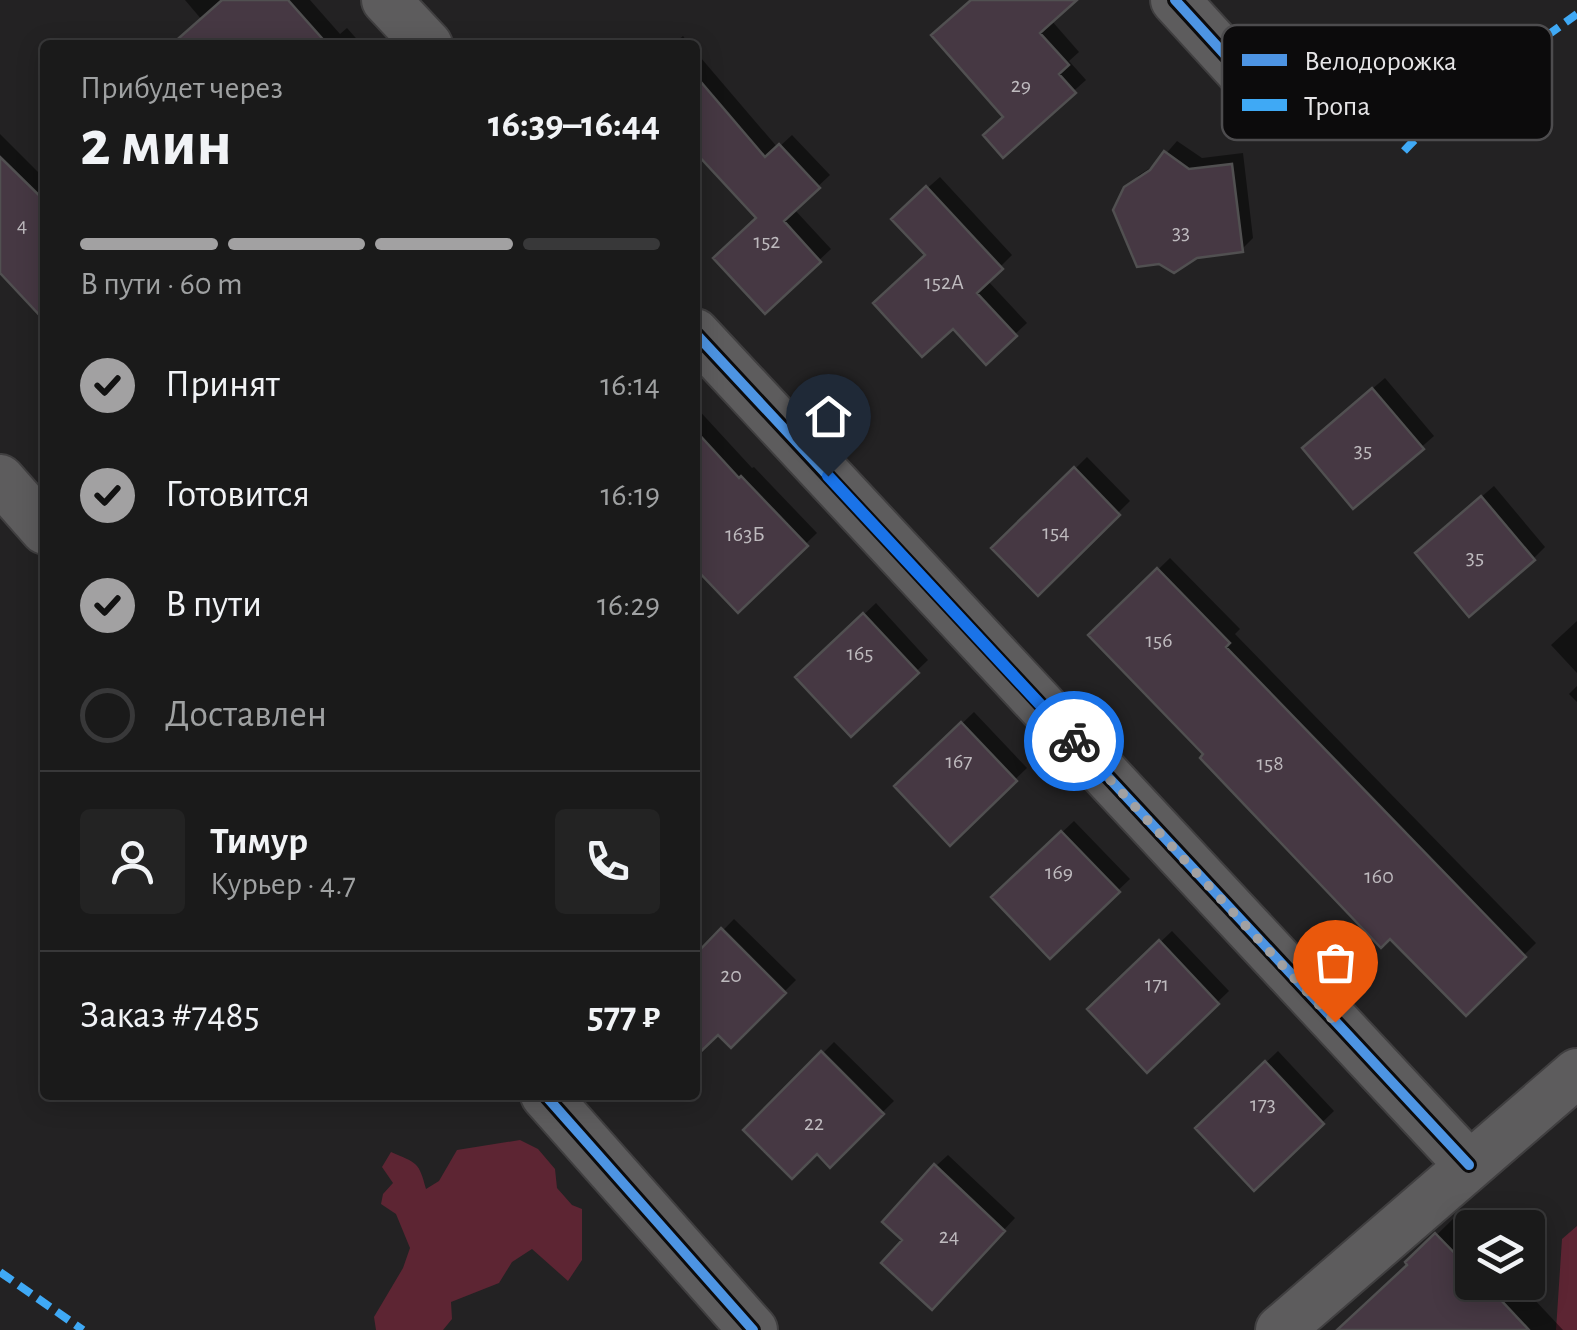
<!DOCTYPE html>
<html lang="ru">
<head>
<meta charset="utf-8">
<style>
  :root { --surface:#1a1a1a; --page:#232323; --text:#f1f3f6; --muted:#9fa1a2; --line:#383839; --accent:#a2a1a2 }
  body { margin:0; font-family:"Alegreya Sans",sans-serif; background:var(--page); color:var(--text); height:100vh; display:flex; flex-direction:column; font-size:38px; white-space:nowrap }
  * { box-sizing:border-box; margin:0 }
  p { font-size:32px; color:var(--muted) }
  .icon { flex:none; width:55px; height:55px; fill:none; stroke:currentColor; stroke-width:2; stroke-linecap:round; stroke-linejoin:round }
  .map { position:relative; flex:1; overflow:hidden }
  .details { position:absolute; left:40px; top:40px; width:660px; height:1060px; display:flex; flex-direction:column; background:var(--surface); border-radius:10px; box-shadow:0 5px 25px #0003,0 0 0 2px var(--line) }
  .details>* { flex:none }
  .controls { position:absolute; left:1455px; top:1210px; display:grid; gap:20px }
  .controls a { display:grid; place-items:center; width:90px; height:90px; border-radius:10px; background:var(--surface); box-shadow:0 5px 25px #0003,0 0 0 2px var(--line); font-size:50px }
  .pin { position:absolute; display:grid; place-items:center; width:85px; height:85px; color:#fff; margin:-102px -42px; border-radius:50% 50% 50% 0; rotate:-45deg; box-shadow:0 0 10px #0007 }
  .pin .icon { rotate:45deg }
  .courier { position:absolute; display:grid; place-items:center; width:100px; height:100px; margin:-50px; border:8px solid #1a73e8; border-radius:50%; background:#fff; color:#222; box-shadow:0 2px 12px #0007 }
  .head em { font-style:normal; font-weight:700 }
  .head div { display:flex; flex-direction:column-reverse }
  .head { display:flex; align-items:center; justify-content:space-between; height:170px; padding:0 40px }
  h1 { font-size:65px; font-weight:700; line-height:75px }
  .bar { display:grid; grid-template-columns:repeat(4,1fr); gap:15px 10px; align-content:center; height:120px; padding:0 40px }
  .bar i { height:12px; border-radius:8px; background:var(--line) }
  .bar .on { background:var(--accent) }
  .bar p { grid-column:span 4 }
  .line { display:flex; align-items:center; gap:25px; padding:0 40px; border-top:2px solid var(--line) }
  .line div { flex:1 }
  .round { display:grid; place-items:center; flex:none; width:105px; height:105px; border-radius:10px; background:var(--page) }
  ol { padding:0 40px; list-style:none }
  li { display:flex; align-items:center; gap:30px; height:110px }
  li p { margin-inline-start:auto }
  li .icon { padding:10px; border-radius:50%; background:var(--accent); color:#111; stroke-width:4 }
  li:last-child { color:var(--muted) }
  li i { width:55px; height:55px; border:5px solid var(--line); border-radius:50% }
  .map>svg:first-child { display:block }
  .green { fill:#5d2533 }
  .shadow { fill:#0007 }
  .building { fill:#463843; stroke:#515051; stroke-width:2.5 }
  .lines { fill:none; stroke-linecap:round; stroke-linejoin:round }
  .street-casing { stroke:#403f40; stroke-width:52 }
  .street { stroke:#5d5c5d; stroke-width:48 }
  .quiet { stroke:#3fa9f5; stroke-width:8; stroke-dasharray:15 8; stroke-linecap:butt }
  .cycleway-casing { stroke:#0c0b0c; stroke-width:16 }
  .cycleway { stroke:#4d94e3; stroke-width:10 }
  .done { stroke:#a2a1a2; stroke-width:10; stroke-dasharray:0 18 }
  .route { stroke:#1a73e8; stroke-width:12 }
  .labels { text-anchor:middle; stroke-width:10; stroke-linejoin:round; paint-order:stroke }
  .number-label { font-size:22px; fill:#bebabe }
  .key { fill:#0c0b0c; stroke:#4d4c4e; stroke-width:2.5 }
  .key-label { font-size:28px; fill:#e6e5e7 }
</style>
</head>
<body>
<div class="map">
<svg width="1577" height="1330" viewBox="0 0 1577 1330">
  <rect width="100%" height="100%" fill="#232223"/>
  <path class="green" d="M520,1140L538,1149L555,1169L557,1188L572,1205L582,1209V1260L568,1281L532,1249L512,1262L499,1283L451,1302L452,1319L443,1330H376L374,1317L403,1268L410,1248L396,1214L381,1204L383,1194L393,1183L382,1167L391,1152C417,1163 419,1162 426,1189L439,1181L457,1150Z
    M1577,1226V1330H1556L1562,1239Z"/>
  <path class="shadow" d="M185,0H310L340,34L347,28L362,45H207L202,20Z
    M973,0H1074L1051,20L1079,52L1069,61L1086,80L1003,154L1006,116Z
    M683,36L690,45H673Z
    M695,51L778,148L792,135L830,175L794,209L831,249L765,311L759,218L695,152Z
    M0,134L45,179V317L0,269Z
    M1177,141L1202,158L1243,153L1253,238L1241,250L1126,188L1139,175L1158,163Z
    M940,177L1012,255L987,280L1027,323L986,361L928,255L906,207Z
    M1385,378L1434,436L1354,506L1316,437Z
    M695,406L752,468L754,467L817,533L738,609L695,563Z
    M1087,457L1130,501L1038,592L995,548Z
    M1494,486L1545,547L1534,558L1430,541Z
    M1170,558L1240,629L1235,634L1536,943L1466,1013L1207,754L1091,635Z
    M876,603L928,660L851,734L798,677Z
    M1577,621V673L1551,645Z
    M1577,686V702L1569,694Z
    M974,712L1027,768L950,842L897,786Z
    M1074,821L1130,879L1050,955L994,897Z
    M734,919L796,980L731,1045L718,1031L695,1053V959Z
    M1172,931L1229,991L1148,1069L1090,1009Z
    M834,1042L894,1101L830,1164L817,1150L747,1130Z
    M1278,1051L1334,1111L1254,1188L1198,1128Z
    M948,1155L1015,1218L943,1295L905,1240L936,1166Z
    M1455,1217L1472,1236V1282H1518L1563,1330H1341L1410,1264L1409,1262Z"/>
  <path class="building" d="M222,0H288L328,45H171Z
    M971,0H1077L1040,33L1069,65L1059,74L1076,93L1003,158L983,135L1003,117L931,35Z
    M695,75L765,157L779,144L820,188L784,221L821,262L765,314L713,258L756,218L695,152Z
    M1164,151L1189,169L1232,164L1243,252L1197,258L1174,273L1159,264L1137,267L1113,210L1124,187L1150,170Z
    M0,157L45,201V321L0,273Z
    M926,186L1003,269L977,293L1017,336L986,365L953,329L922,357L873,303L925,255L891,219Z
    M1372,388L1424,449L1353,509L1302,448Z
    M695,430L739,478L741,476L808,546L738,613L695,568Z
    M1074,467L1120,515L1038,596L991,548Z
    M1481,496L1535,560L1469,617L1415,553Z
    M1157,568L1230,643L1226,647L1526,957L1466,1016L1390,939L1381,948L1200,758L1203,754L1088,635Z
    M863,613L919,673L851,737L795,677Z
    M961,722L1017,781L950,846L894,786Z
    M1061,831L1120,892L1050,959L991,897Z
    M721,928L786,993L731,1048L718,1035L695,1057V955Z
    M1159,940L1219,1004L1147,1073L1087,1009Z
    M821,1051L884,1114L830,1168L817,1154L792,1179L743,1130Z
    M1265,1061L1324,1124L1254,1191L1195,1128Z
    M934,1164L1005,1231L932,1310L881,1263L902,1240L882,1222Z
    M1435,1233L1472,1271V1282H1484L1529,1330H1337L1407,1265L1405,1262Z"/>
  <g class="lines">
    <g class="street-casing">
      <path id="street" d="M386,0L428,45
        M1175,0L1280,115
        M695,333L1469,1165
        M0,479L45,530
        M545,1095L753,1330
        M1280,1330L1577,1073"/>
    </g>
    <use href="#street" class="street"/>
    <path class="quiet" d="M1404,151C1455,96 1517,58 1577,14
      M0,1272L83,1330"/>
    <g class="cycleway-casing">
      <path id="cycleway" d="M1175,0L1280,115
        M695,333L1469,1165
        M545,1095L753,1330"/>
    </g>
    <use href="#cycleway" class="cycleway"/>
  </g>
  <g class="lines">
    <path class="done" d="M1074,741L1335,1022"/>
    <path class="route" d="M828,476L1074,741"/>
  </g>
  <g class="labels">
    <g class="number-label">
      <text x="1021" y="92">29</text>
      <text x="22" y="232">4</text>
      <text x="1181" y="239">33</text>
      <text x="767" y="248">152</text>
      <text x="944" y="289">152А</text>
      <text x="1363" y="457">35</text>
      <text x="1056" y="539">154</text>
      <text x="745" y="541">163Б</text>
      <text x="1475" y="564">35</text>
      <text x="1159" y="647">156</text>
      <text x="860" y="660">165</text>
      <text x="959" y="768">167</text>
      <text x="1270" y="770">158</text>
      <text x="1059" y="879">169</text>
      <text x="1379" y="883">160</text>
      <text x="731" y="982">20</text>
      <text x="1157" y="991">171</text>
      <text x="1263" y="1111">173</text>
      <text x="814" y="1130">22</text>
      <text x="949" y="1243">24</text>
    </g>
  </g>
  <rect x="1222" y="25" width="330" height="115" rx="15" class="key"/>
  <rect x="1242" y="54" width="45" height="12" fill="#4d94e3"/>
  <rect x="1242" y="99" width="45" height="12" fill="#3fa9f5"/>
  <g class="key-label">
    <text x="1304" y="70">Велодорожка</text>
    <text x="1304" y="115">Тропа</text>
  </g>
</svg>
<div class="controls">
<a><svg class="icon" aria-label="layers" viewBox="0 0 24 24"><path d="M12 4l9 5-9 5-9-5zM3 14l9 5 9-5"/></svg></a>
</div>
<div class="pin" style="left:1335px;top:1022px;background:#ea580c"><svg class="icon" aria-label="bag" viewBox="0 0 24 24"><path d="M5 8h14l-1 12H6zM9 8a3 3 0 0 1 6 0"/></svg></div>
<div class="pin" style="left:828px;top:476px;background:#1f2937"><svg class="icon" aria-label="home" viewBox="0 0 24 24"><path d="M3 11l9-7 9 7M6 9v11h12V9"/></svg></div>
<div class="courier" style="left:1074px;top:741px"><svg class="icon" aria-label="bike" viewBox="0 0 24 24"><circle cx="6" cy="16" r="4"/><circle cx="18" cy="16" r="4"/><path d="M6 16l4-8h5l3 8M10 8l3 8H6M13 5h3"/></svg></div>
<section class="details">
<div class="head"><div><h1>2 мин</h1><p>Прибудет через</p></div><em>16:39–16:44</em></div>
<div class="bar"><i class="on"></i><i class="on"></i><i class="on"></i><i></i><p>В пути · 60 m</p></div>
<ol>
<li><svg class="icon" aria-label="check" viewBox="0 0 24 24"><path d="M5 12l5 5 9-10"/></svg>Принят<p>16:14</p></li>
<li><svg class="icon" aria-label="check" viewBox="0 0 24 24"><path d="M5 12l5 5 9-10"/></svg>Готовится<p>16:19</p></li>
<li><svg class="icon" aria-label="check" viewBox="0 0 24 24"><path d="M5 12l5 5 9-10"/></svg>В пути<p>16:29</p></li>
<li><i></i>Доставлен</li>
</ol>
<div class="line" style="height:180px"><a class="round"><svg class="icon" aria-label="person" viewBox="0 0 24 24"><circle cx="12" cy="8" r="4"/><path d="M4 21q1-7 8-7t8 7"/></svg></a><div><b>Тимур</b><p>Курьер · 4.7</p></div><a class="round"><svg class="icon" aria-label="phone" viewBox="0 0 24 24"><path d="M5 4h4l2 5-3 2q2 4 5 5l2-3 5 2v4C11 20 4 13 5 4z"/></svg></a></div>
<div class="line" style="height:130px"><div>Заказ #7485</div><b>577 ₽</b></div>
</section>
</div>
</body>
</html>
